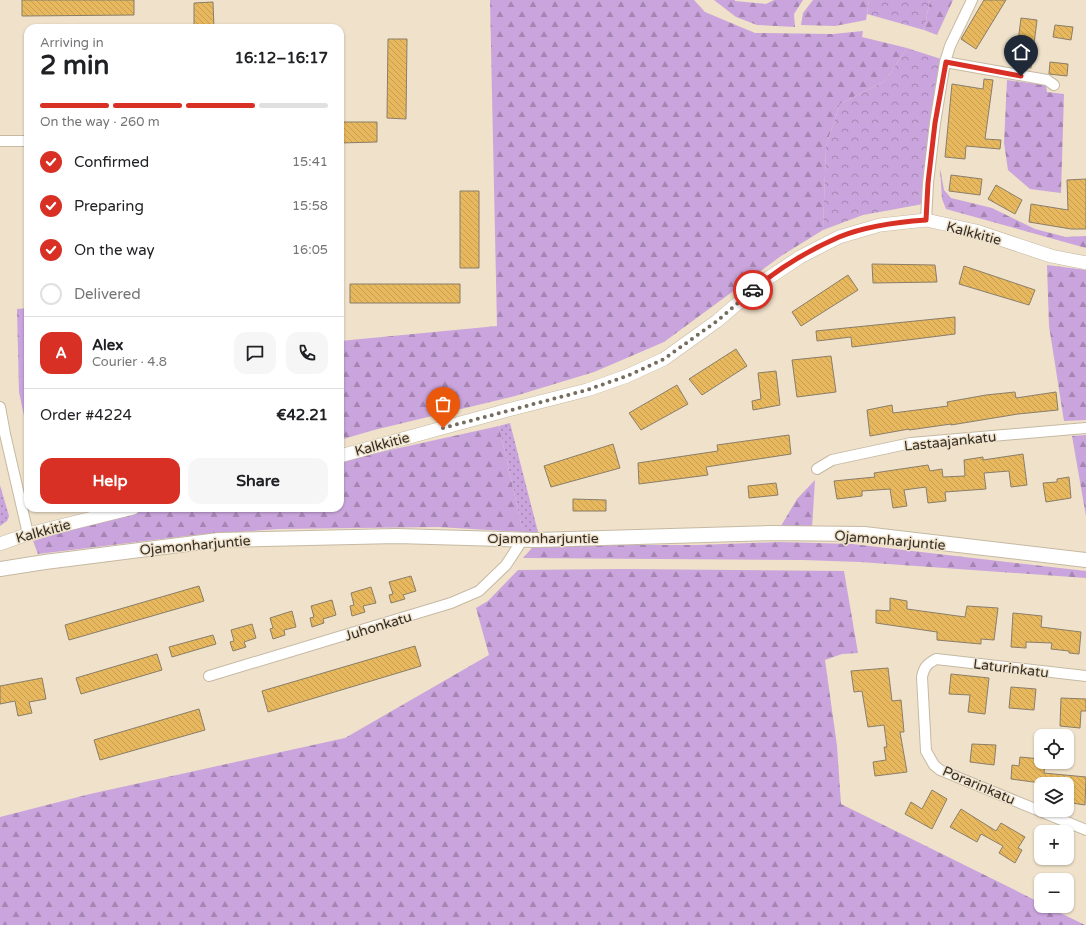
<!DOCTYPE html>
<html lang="en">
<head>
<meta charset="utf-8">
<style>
  :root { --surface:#fff; --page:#f6f6f6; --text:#202124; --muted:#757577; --line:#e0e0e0; --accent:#d93025 }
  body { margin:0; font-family:"Varela Round",sans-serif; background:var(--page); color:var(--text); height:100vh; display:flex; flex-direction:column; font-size:15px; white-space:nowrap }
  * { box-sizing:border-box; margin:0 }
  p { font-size:13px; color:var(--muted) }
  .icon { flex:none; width:22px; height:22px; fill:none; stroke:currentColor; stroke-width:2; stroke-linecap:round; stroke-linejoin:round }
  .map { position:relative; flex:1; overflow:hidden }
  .sheet { position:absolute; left:24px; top:24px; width:320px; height:488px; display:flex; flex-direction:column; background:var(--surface); border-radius:12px; box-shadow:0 1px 3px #0004 }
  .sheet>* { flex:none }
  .fabs { position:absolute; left:1034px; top:729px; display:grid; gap:8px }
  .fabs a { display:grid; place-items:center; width:40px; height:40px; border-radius:8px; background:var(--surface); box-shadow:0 1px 3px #0004; font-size:20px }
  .pin { position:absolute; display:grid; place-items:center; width:34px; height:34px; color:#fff; margin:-41px -17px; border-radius:50% 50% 50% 0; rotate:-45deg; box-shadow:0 0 4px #0007 }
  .pin .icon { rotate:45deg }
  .courier { position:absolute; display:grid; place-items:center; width:40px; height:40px; margin:-20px; border:3px solid #d93025; border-radius:50%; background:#fff; color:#222; box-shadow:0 1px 5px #0007 }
  .overview em { font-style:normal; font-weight:700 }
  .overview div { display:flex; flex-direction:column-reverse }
  .overview { display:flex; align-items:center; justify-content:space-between; height:68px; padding:0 16px }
  h1 { font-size:26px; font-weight:700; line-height:30px }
  .bar { display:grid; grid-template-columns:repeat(4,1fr); gap:6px 4px; align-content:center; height:48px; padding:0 16px }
  .bar i { height:5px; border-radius:3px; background:var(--line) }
  .bar .active { background:var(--accent) }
  .bar p { grid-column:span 4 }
  .line { display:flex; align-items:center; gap:10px; padding:0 16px; border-top:1px solid var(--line) }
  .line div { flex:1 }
  .round { display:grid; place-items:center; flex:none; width:42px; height:42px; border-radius:12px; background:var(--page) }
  ol { padding:0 16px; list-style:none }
  li { display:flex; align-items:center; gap:12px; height:44px }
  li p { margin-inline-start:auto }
  li .icon { padding:4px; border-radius:50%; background:var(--accent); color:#fff; stroke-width:4 }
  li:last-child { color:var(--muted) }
  li i { width:22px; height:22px; border:2px solid var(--line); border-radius:50% }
  .cta { display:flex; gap:8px; margin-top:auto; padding:8px 16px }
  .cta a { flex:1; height:46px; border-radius:12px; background:var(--accent); color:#fff; font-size:16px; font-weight:700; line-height:46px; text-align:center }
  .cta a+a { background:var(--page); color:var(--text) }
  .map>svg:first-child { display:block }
  .grass { fill:url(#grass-dots) }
  .forest { fill:url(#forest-firs) }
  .park { fill:url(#park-crowns) }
  .building { fill:url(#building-back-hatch); stroke:#8a7e69 }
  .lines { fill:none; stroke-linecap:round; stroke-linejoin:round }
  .minor-casing { stroke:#c6b9a3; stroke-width:12 }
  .tertiary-casing { stroke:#c6b9a3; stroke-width:14 }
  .secondary-casing { stroke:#c6b9a3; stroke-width:16 }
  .minor { stroke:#fff; stroke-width:10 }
  .tertiary { stroke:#fff; stroke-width:13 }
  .secondary { stroke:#fff; stroke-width:14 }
  .done { stroke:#756d5f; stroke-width:4; stroke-dasharray:0 7.2 }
  .route { stroke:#d93025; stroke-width:5 }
  .labels { text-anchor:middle; stroke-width:3; stroke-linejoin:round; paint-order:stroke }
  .street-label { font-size:14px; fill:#342f26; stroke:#efe1ca }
</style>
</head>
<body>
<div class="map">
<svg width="1086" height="925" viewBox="0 0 1086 925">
  <defs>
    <pattern id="grass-dots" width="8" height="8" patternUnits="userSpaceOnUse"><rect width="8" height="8" fill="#caa4dc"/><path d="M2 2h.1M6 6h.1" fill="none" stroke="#a586b2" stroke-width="1.8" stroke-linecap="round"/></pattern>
    <pattern id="forest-firs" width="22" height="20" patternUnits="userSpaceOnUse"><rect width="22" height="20" fill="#caa4dc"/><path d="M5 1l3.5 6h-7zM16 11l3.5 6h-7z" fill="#a586b2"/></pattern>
    <pattern id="park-crowns" width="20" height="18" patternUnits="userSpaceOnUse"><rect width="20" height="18" fill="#caa4dc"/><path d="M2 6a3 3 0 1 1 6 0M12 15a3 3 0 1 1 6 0" fill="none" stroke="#a586b2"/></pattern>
    <pattern id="building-back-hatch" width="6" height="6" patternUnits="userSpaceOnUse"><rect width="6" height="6" fill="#e7b85d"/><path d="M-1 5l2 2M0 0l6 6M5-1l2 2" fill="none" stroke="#c79e51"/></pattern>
  </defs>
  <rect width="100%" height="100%" fill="#efe1ca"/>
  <path class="grass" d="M510,423L538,532H523L499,426Z
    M0,485L9,516L7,521L0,526Z"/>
  <path class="forest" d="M490,0H694L705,12L755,33L833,34L863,31L862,37L907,48L885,81L840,104L826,146L823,230L781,256L664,342L594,372L515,396L374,430L340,440V341L497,326Z
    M714,0H735V1L766,4L774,0H803L794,14L795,27L757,25L736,17Z
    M813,0H869L866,20L835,26L801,25L803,13Z
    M930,0H953L937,35L924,30Z
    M1007,80L1046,85L1047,92L1064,94L1061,193L1030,189L1008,170L1004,143Z
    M940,168L944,190L951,198L992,208L1035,229L1066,237L1086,236V248L946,209L942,199Z
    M1047,265L1086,270V420L1064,421L1049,326Z
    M28,308V435L19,392L17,309Z
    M499,426L523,532L438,527L279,529L195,535L38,554L33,541L94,523L153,508H340V461Z
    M1086,435V516L1072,436Z
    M815,480L812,528L781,526L797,499Z
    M780,542L852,544L1086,571V578L860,562L803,560L523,558L532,548L544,545H697Z
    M623,569L844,571L858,653L842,654L825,660L837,746L841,804L1041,903V906H1046L1085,925H0V817L90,794L345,738L489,655L476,608L488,601L518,570Z"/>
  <path class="park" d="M869,0H930L924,30L867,14Z
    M907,48L941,59L923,204L863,215L823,230L826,146L840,104L885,81Z"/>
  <path class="building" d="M22,0H134V15L22,16Z
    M984,0H1006L976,49L961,39Z
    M213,2L214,28H194V3Z
    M1021,18L1037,20L1031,68L1015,66Z
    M1055,25L1073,27L1071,40L1053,37Z
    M388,39H407L406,119L387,118Z
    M1050,62L1068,64L1067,76L1049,74Z
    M984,79L993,80L985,139L1001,140L1000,149L966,146L965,159L945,157L952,84L983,89Z
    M340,122H377V142L340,143Z
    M951,175L982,179L980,195L949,191Z
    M1086,179V229H1071L1029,222L1031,204L1068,210L1067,180Z
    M996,185L1022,200L1015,214L988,199Z
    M460,191H479V268H460Z
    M872,264L935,265L937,282L873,283Z
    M964,266L1035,290L1029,305L959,284Z
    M848,275L858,290L801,326L792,312Z
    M350,284H460V303H350Z
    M955,317V334L852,347L851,337L817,341L816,331Z
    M736,349L747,366L702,395L689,379Z
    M831,356L836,392L797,397L792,360Z
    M776,371L780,405L753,410L752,401L761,399L758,373Z
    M677,385L688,404L641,430L629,413Z
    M1015,392L1016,398L1056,392L1058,410L1018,414L951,425V424L909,430V429L870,436L867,410L892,405L893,413L948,406L947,402L986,395Z
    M789,435L791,454L706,467L708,475L639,484L638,463L718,451L717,445Z
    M613,444L620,468L551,487L544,466Z
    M1023,454L1027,485L1011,487L1009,471L984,473L986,489L945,492L946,501L928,503L926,487L904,490L907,506L893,508L890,489L862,491V496L837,499L834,481L875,477L874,473L928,465L930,471L942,469L943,477L965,476L964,460L983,457V460Z
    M1069,477L1071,498L1046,502L1043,483L1057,482V479Z
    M776,483L778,495L749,498L748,486Z
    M573,499L606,500V511H573Z
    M411,576L416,591L403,595L405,599L391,603L389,595L393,594L389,582Z
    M199,586L204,601L69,640L65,625Z
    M371,587L376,603L363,606L365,612L352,616L350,606L354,605L351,593Z
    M890,598L907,601V609L965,617L967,606L998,608L994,640L981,639V644L937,640V632L876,623V610L890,611Z
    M332,600L336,615L323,619L324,623L312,627L310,618L314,617L311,606Z
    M292,611L296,627L284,630L285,635L273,639L270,629L273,628L270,618Z
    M1013,613L1042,616L1041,627L1081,632L1079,654L1069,653V651L1051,649L1052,643L1026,642V648L1011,647Z
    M252,624L256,638L244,642L246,647L233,651L230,642L234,641L231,630Z
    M213,635L216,644L172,657L169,647Z
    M415,646L421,666L268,712L262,691Z
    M157,654L162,670L81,694L76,678Z
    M888,668L892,701L901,700L904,732H900L907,772L875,776L873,762L886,760L884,747H887L884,725L868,727L862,691L854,692L851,671Z
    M951,674L989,678L985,714L968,712L970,695L949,694Z
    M42,678L46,699L29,702L32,713L18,716L15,701L0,704V686Z
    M1011,687L1036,689L1034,710L1009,708Z
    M1061,698L1086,699V711H1081L1080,728L1060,726Z
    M199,709L205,730L100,760L94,740Z
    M972,744L996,745L994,765L970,762Z
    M1020,757L1041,759V762H1045L1044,773L1086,777L1085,805L1072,803V793L1067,792V784H1048L1011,779L1012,765L1019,766Z
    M932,790L947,799L932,829L905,814L911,802L922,809Z
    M961,809L996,831L1001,823L1025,837L1018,848L1022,850L1015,863L999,853L1003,846L981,834L977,842L950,827Z"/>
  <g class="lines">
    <g class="minor-casing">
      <path id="minor" d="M945,62L1047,80L1054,85
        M0,141H28
        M926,220L928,183L935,123L945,62L950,46L972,0
        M0,407L5,434L28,534
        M817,469L832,460L911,443L1086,428
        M209,676L451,603L479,591L506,565L523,539
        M1086,676L936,659C927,664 924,667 922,677L926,751L934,765L940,770L1086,830"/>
    </g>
    <g class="tertiary-casing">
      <path id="tertiary" d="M340,456L508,410L587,390L627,376L664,359L717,321L764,281L800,257L839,237L880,225L926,220L976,231L1051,256L1086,263
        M0,544L28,534L133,508"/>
    </g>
    <g class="secondary-casing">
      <path id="secondary" d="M0,569L45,562L219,540L397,536L536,540L772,533L864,534L1086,560"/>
    </g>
    <use href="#minor" class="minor"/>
    <use href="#tertiary" class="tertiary"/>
    <use href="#secondary" class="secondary"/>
  </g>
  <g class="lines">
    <path class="done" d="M443,428L587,390L627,376L664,359L717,321L753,290"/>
    <path class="route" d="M753,290C778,269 809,250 839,237C866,226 897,222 926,220L928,183L935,123L946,62L1021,76"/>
  </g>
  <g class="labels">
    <g class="street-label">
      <text transform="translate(974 233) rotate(15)" y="5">Kalkkitie</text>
      <text transform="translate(950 441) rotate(-6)" y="5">Lastaajankatu</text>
      <text transform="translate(382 444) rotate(-15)" y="5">Kalkkitie</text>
      <text transform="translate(43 531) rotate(-15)" y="5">Kalkkitie</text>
      <text x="543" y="543">Ojamonharjuntie</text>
      <text transform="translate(890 540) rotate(5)" y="5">Ojamonharjuntie</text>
      <text transform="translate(195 545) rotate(-5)" y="5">Ojamonharjuntie</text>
      <text transform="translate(378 626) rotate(-17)" y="5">Juhonkatu</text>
      <text transform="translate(1011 668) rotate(7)" y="5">Laturinkatu</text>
      <text transform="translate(979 785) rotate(23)" y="5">Porarinkatu</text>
    </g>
  </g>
</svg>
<div class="fabs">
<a><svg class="icon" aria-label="locate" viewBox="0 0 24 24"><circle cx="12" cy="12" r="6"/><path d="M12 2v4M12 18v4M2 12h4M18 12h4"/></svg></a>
<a><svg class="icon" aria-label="layers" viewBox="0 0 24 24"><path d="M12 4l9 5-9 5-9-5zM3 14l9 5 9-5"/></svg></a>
<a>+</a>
<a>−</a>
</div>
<div class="pin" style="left:443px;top:428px;background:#ea580c"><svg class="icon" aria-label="bag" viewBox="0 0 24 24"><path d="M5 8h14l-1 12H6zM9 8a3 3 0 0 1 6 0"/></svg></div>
<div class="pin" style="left:1021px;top:76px;background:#1f2937"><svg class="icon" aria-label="home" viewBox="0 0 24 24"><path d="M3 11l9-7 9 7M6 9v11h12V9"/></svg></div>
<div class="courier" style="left:753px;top:290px"><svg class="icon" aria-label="car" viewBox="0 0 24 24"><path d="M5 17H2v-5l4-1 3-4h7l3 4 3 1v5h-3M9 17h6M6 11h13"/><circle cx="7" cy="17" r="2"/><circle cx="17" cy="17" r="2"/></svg></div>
<section class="sheet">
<div class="overview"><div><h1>2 min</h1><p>Arriving in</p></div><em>16:12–16:17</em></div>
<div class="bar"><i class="active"></i><i class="active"></i><i class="active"></i><i></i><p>On the way · 260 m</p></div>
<ol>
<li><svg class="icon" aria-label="check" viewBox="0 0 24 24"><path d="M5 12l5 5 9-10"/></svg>Confirmed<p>15:41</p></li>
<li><svg class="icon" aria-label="check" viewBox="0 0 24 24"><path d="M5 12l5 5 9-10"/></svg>Preparing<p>15:58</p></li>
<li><svg class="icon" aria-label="check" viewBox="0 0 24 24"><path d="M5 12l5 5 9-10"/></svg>On the way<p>16:05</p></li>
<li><i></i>Delivered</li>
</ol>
<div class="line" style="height:72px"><b class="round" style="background:var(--accent);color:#fff">A</b><div><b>Alex</b><p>Courier · 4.8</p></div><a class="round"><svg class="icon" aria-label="chat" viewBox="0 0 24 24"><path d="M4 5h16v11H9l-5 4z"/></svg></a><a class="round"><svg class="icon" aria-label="phone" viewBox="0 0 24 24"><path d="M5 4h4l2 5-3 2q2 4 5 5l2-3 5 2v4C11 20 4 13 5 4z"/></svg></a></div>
<div class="line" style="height:52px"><div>Order #4224</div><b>€42.21</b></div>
<div class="cta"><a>Help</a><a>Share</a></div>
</section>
</div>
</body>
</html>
